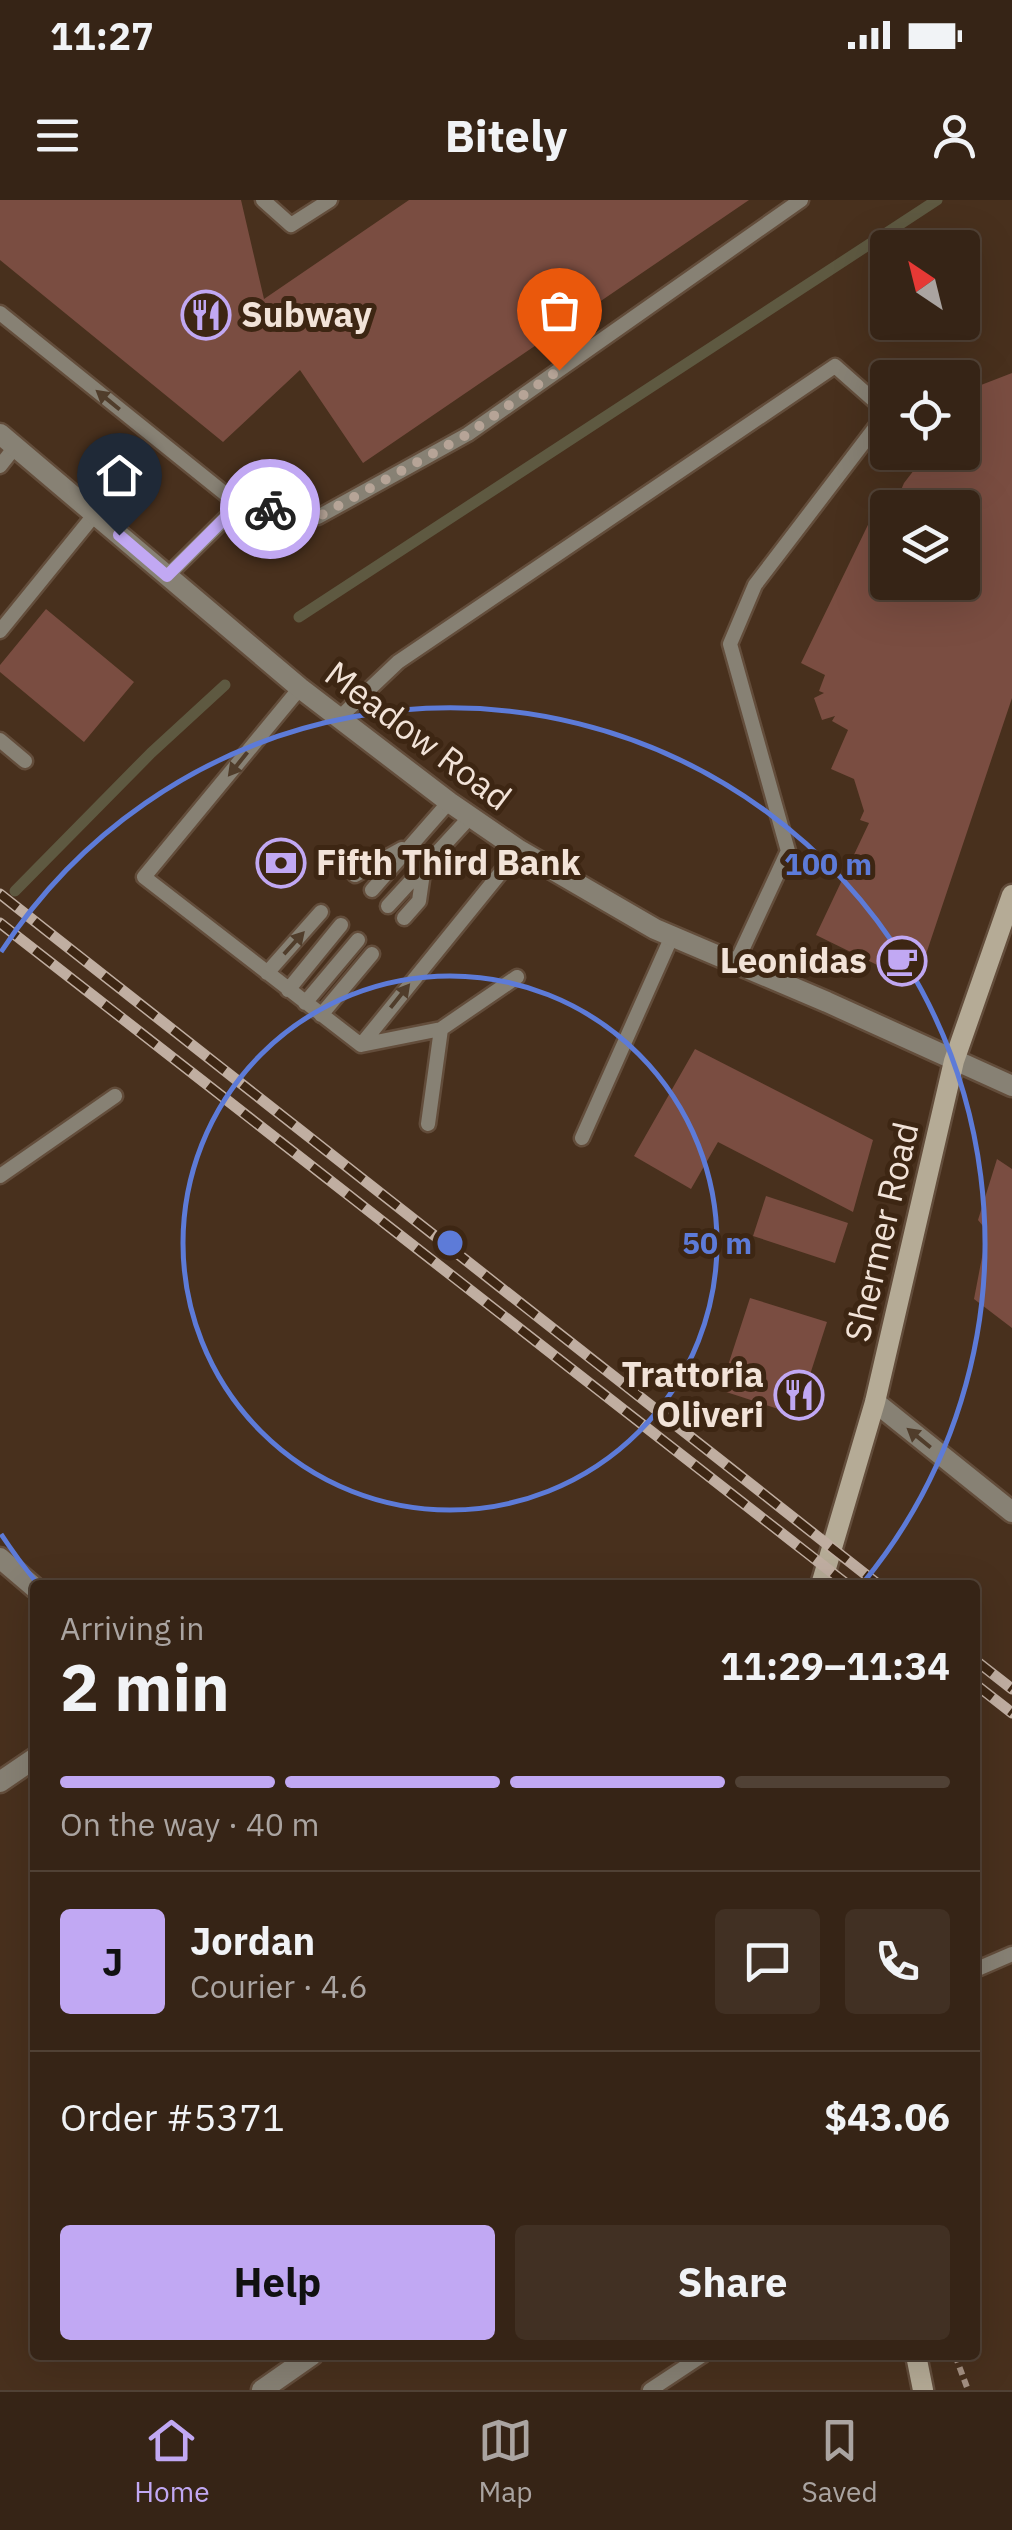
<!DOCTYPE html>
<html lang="en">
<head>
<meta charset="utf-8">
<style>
  :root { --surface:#362416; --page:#413023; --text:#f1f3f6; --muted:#aaa4a1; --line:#504135; --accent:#c1a8f3 }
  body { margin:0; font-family:"IBM Plex Sans",sans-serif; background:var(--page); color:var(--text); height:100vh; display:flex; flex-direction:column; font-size:38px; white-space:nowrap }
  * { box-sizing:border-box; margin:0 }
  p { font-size:32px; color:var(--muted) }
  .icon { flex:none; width:55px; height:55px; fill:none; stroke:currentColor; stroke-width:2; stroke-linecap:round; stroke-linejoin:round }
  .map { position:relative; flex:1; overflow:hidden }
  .panel { position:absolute; left:30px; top:1380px; width:950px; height:780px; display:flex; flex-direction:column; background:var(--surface); border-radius:10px; box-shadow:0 10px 40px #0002,0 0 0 2px var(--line) }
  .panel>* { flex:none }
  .needle { width:65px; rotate:325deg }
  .fabs { position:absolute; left:870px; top:30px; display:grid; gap:20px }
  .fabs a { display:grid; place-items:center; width:110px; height:110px; border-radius:10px; background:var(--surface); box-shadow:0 10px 40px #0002,0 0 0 2px var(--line); font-size:50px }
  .pin { position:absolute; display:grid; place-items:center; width:85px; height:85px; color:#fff; margin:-102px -42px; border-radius:50% 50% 50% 0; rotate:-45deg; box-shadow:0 0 10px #0007 }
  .pin .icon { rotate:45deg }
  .courier { position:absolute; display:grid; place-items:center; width:100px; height:100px; margin:-50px; border:8px solid #c1a8f3; border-radius:50%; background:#fff; color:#222; box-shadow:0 2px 12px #0007 }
  .headline em { font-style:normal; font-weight:700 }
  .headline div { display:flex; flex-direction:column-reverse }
  .headline { display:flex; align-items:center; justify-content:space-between; height:170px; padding:0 30px }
  h1 { font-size:65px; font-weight:700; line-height:75px }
  .bar { display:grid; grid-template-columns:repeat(4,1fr); gap:15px 10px; align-content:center; height:120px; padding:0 30px }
  .bar i { height:12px; border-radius:8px; background:var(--line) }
  .bar .selected { background:var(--accent) }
  .bar p { grid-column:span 4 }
  .line { display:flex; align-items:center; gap:25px; padding:0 30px; border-top:2px solid var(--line) }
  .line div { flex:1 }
  .round { display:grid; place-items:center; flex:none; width:105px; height:105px; border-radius:10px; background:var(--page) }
  .primary-button { display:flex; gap:20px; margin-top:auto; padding:20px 30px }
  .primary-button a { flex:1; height:115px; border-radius:10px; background:var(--accent); color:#111; font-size:40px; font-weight:700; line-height:115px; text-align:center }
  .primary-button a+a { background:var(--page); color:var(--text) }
  .status { display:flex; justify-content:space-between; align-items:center; height:70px; padding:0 50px; background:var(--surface); direction:ltr }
  .status svg { height:28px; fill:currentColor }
  header { display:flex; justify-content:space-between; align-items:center; height:130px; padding:0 30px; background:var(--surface); font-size:45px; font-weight:700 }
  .tab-bar { display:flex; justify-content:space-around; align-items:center; height:140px; border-top:2px solid var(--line); background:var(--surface); font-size:28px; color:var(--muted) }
  .tab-bar a { display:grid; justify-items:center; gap:5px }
  .tab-bar .selected { color:var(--accent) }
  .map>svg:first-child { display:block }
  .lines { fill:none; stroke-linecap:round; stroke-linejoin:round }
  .stream { stroke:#5e5941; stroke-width:11 }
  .building { fill:#7a4d41; fill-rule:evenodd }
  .service-casing { stroke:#634d3b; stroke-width:19 }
  .minor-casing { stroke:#634d3b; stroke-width:25 }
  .tertiary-casing { stroke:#634d3b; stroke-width:25 }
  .secondary-casing { stroke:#634d3b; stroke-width:25 }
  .path { stroke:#a49082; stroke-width:6; stroke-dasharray:8 5; stroke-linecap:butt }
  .service { stroke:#878174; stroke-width:14 }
  .minor { stroke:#878174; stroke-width:20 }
  .tertiary { stroke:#878174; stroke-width:20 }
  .secondary { stroke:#b5ab96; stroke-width:20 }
  .rail-casing { stroke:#c0aea1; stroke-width:11 }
  .rail { stroke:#3d2613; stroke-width:8; stroke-dasharray:22; stroke-linecap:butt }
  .oneway { fill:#503d2b }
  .done { stroke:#b6a497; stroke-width:10; stroke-dasharray:0 18 }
  .route { stroke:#c1a8f3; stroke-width:12 }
  .ring { fill:none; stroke:#5d7bd8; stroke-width:5 }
  .labels { text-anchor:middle; stroke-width:10; stroke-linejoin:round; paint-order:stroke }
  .poi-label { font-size:35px; font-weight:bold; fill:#f2e3d8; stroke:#3d2613; text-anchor:start }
  .street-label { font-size:35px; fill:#f2e3d8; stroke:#3d2613 }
  .centre { fill:#5d7bd8; stroke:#3d2613; stroke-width:5 }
  .ring-label { font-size:30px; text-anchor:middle; font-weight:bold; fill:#5d7bd8; stroke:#3d2613; stroke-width:10; stroke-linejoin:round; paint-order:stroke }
</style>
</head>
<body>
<div class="status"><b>11:27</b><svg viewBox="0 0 49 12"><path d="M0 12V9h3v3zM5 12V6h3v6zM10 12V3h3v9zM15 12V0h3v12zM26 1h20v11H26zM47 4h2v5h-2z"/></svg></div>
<header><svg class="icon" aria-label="menu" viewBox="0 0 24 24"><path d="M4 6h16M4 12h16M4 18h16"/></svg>Bitely<svg class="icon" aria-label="person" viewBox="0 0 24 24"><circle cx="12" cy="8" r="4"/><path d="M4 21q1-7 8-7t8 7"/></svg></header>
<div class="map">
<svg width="1012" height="2190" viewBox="0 0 1012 2190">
  <rect width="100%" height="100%" fill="#48301d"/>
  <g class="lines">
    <path class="stream" d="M299,417L937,0
      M15,691L151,553L225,485"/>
  </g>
  <path class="building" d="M0,0H241L264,99L409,0H749L363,263L300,170L223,242L0,60Z
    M1012,173V498L916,784L816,735L869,623L860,620L864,611L854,579L831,569L848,530L832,521L835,516L822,520L814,498L824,493L819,491L825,475L801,463L881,298L895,304L904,283L928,252H962V209L981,185ZM888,308H962V382H888Z
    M46,409L134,482L84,542L0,472V465Z
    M695,849L873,940L853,1012L718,942L691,989L634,956Z
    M997,959L1012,969V1128L974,1099L987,1031L978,1020Z
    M766,996L848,1023L835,1063L753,1036Z
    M750,1098L827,1122L797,1215L720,1190Z"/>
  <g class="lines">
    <g class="service-casing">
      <path id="service" d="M263,0L291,25L330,0
        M0,113L239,305L318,317L468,234L801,0
        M0,266L15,247
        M167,376L239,305
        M0,431L95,314
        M300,488L144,677L361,845L519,650
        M338,519L398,462L835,166L887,212L755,385L730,444L788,651L736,763
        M0,540L25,561
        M355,675L402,649
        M372,690L449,602
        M388,706L470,617
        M404,718L419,701L424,666
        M267,773L321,712
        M288,790L341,725
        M305,803L358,740
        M321,815L372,754
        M361,845L441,829L517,777
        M428,924L441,829
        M582,938L672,736
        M0,976L115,896
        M975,1770L1012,1754
        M650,2190L703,2155"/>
    </g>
    <g class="minor-casing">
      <path id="minor" d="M0,234L300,488L449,602L519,650L655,729L827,802L1012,886
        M875,1202L1012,1312
        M0,1358L35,1388
        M0,1582L35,1558"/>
    </g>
    <g class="tertiary-casing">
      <path id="tertiary" d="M262,2190L312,2155"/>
    </g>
    <g class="secondary-casing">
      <path id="secondary" d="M821,1385L875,1202L954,861L1012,695
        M916,2155L923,2190"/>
    </g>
    <path class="path" d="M955,2155L968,2190"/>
    <use href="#service" class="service"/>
    <use href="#minor" class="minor"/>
    <use href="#tertiary" class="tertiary"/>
    <use href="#secondary" class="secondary"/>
    <g class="rail-casing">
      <path id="rail" d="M0,694L879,1385
        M0,723L848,1385
        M975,1460L1012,1489
        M975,1484L1012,1513"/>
    </g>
    <use href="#rail" class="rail"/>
  </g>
  <defs><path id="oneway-solid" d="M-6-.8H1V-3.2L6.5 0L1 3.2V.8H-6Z" transform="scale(2.5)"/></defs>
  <g class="oneway">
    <use href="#oneway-solid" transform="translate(108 200) rotate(-141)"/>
    <use href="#oneway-solid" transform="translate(238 564) rotate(129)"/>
    <use href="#oneway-solid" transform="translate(294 743) rotate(-48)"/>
    <use href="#oneway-solid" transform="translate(400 796) rotate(-51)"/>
    <use href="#oneway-solid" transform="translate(919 1238) rotate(-141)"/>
  </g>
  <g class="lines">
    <path class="done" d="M270,309L318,317L468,234L559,170"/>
    <path class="route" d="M119,335L167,376L238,305L270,309"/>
  </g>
  <g class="ring">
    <circle cx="450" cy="1043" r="267"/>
    <path d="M37 1383A535 535 0 0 1 1 1334M1 752A535 535 0 1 1 863 1383"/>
  </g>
  <defs>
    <g id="restaurant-ring" transform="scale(2.5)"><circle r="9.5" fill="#3d2613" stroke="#c1a8f3" stroke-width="1.5"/><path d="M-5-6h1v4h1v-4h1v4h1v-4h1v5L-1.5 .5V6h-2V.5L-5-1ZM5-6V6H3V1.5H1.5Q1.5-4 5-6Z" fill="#c1a8f3"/></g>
    <g id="bank-ring" transform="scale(2.5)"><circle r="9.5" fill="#3d2613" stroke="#c1a8f3" stroke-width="1.5"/><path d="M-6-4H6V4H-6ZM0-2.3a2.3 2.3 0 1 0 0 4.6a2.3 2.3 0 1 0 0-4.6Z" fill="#c1a8f3"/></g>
    <g id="cafe-ring" transform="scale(2.5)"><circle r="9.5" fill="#3d2613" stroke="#c1a8f3" stroke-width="1.5"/><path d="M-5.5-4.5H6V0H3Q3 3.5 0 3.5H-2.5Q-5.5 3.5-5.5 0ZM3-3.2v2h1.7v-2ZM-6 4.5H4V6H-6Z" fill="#c1a8f3"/></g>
  </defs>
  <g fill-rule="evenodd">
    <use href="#restaurant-ring" x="206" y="115"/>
    <use href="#bank-ring" x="281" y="663"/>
    <use href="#cafe-ring" x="902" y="761"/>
    <use href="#restaurant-ring" x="799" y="1195"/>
  </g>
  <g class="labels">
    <g class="poi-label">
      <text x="241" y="127">Subway</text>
      <text x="316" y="675">Fifth Third Bank</text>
      <text x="867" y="773" text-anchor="end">Leonidas</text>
      <text x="764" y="1187" text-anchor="end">Trattoria<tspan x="764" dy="40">Oliveri</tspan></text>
    </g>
    <g class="street-label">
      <text transform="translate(418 536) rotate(37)" y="12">Meadow Road</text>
      <text transform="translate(882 1032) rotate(-77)" y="12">Shermer Road</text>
    </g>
  </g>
  <circle cx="450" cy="1043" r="15" class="centre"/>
  <g class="ring-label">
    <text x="828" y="675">100 m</text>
    <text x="717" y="1054">50 m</text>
  </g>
</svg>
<div class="fabs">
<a><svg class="needle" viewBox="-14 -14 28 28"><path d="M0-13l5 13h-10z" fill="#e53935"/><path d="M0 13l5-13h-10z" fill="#aaa4a1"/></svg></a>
<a><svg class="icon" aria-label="locate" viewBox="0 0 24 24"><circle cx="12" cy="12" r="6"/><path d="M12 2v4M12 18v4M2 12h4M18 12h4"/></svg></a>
<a><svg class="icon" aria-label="layers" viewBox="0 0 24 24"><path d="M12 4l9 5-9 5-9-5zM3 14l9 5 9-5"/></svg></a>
</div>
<div class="pin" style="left:559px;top:170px;background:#ea580c"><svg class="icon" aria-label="bag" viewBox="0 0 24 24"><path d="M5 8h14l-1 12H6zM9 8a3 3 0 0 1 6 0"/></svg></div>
<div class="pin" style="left:119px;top:335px;background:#1f2937"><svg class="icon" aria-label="home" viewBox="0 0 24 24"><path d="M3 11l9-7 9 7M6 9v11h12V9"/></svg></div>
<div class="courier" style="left:270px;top:309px"><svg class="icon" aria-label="bike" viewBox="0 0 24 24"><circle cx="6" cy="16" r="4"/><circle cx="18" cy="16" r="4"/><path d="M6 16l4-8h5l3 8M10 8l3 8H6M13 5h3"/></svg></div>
<section class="panel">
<div class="headline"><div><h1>2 min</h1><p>Arriving in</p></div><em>11:29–11:34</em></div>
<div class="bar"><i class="selected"></i><i class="selected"></i><i class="selected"></i><i></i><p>On the way · 40 m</p></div>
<div class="line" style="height:180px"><b class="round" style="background:var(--accent);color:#111">J</b><div><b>Jordan</b><p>Courier · 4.6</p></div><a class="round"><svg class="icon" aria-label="chat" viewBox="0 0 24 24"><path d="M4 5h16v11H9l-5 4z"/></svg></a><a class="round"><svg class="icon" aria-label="phone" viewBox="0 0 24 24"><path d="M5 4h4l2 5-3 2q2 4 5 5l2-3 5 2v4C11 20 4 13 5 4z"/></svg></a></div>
<div class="line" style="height:130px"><div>Order #5371</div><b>$43.06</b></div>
<div class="primary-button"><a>Help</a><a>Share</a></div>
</section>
</div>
<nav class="tab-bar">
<a class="selected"><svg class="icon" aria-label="home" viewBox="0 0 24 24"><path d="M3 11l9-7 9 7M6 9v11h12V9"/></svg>Home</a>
<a><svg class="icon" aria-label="map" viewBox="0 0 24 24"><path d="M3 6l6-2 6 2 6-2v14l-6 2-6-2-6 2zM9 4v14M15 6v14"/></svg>Map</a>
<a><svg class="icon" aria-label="saved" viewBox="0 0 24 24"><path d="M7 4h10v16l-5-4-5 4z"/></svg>Saved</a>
</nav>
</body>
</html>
